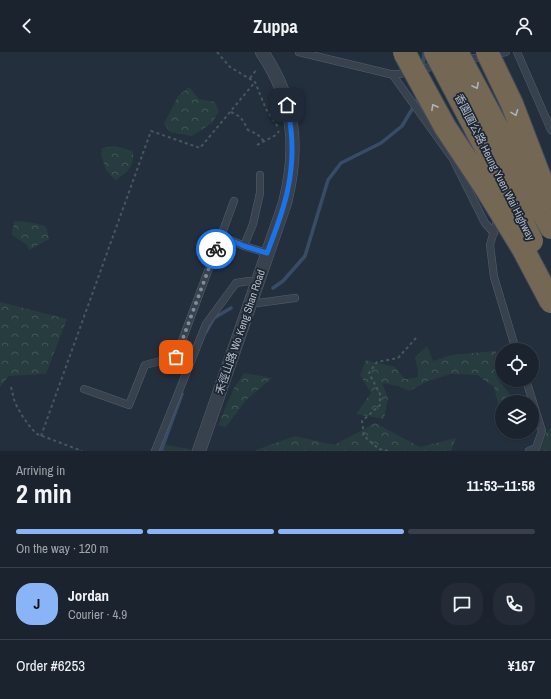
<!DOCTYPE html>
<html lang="en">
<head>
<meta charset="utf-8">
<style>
  :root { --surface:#1b232e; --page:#242b36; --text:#f1f3f6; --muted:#a0a4aa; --line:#39404a; --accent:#8ab4f8 }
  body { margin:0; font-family:"Archivo Narrow","Noto Sans SC",sans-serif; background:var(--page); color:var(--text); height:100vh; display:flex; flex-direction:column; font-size:15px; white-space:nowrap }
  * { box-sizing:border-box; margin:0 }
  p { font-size:13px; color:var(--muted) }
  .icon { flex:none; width:22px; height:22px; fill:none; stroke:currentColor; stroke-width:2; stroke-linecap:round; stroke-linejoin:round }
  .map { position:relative; height:399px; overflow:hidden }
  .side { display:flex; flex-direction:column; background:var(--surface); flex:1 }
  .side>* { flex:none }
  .controls { position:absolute; left:495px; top:291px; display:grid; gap:8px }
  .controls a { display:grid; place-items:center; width:44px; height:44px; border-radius:50%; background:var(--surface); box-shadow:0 1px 3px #0004,0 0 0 1px var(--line); font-size:20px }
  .pin { position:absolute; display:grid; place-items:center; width:34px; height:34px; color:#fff; margin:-17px; border-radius:8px; box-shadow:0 2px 6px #0006 }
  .courier { position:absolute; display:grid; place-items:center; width:40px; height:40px; margin:-20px; border:3px solid #1a73e8; border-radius:50%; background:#fff; color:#222; box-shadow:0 1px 5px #0007 }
  .head em { font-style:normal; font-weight:700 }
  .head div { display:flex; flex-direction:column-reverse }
  .head { display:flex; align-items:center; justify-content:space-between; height:68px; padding:0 16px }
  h1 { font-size:26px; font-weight:700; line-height:30px }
  .bar { display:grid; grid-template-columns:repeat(4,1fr); gap:6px 4px; align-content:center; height:48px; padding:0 16px }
  .bar i { height:5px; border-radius:3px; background:var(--line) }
  .bar .active { background:var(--accent) }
  .bar p { grid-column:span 4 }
  .line { display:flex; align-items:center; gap:10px; padding:0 16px; border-top:1px solid var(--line) }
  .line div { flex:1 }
  .round { display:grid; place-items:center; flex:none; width:42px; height:42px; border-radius:16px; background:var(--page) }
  header { display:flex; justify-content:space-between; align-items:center; height:52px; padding:0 16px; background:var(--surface); font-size:18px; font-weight:700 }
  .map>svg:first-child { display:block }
  .forest { fill:url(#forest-crowns) }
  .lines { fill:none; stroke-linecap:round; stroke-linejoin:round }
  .stream { stroke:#394c67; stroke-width:3.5 }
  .lane-casing { stroke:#565f6c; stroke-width:8 }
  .street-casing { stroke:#565f6c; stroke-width:14 }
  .path { stroke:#44595c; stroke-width:2; stroke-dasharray:3 3; stroke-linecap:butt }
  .lane { stroke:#38414e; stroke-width:7 }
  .street { stroke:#38414e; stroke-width:13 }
  .highway-bridge-casing { stroke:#434c59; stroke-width:24; stroke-linecap:butt }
  .highway-bridge { stroke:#746855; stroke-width:22 }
  .oneway { stroke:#aeb4bd }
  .done { stroke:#828b98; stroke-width:4; stroke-dasharray:0 7.2 }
  .route { stroke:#1a73e8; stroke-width:5 }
  .labels { text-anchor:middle; stroke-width:3.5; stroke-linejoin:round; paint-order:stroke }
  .street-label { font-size:11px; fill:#b4bcc9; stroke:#1d2633 }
</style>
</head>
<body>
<header><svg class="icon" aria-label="back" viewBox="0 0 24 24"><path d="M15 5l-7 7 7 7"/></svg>Zuppa<svg class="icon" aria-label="person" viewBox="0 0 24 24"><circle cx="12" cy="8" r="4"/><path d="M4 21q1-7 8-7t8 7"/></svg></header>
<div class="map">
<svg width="551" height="399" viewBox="0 0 551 399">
  <defs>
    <pattern id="forest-crowns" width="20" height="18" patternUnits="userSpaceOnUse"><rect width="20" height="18" fill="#263c3f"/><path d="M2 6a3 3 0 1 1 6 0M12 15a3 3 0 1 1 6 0" fill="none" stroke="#435659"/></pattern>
  </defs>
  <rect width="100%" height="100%" fill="#242f3e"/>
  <path class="forest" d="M189,35L199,47L215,50L219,59L212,71L192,84L170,80L164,72L178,44Z
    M115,94L133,99C134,116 128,120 115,128L106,118L101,103L102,96Z
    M14,169L28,170L46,174L49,187L29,198L27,193L12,183Z
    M0,250L67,267L46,322L9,324L0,335Z
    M427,294L433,309L452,303L495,299C504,312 503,312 498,327L505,336L511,344L505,350H502V354L499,356L494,335L477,323L451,322L428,329L409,339L398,334L382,331L388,346L384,367L356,362L371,341L360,323L366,308L395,315L405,327L418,325V319L415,305Z
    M244,321L272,326L246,348L226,375L218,373L233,338Z
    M375,371L420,395L456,386L451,399H256V398L295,384L334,393Z
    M551,376V399H539L546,381Z
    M160,392L201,399H158Z"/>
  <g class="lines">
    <path class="stream" d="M423,17L424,0
      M273,236L283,229L305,204L328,128L341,111L381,91L402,74L417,49L418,43
      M206,280L214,266L231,256
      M161,399L182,342"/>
    <g class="lane-casing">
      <path id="lane" d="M299,0L390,22H399L439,13
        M517,0L551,78
        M465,8L506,0
        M392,22L453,107L485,171L494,181
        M498,165L490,193L494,225L516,298
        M221,184L244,194L267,201
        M244,194L253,172L260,141V123
        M250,252L295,246
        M526,328L542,379L536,396L529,399
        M84,337L129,353L145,313L176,305L234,149
        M155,399L206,272L236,231L249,229L257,231"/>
    </g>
    <g class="street-casing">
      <path id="street" d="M199,399L285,151C299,95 295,49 262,0"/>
    </g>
    <path class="path" d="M217,0L230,15L255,30L266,57L278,75
      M250,26L257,17
      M231,60C242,65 242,67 248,78C255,81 260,83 264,90
      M257,93L276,83L279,79
      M11,335L15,351L23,365L31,376L37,382L82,399
      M41,384L151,79L200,96L255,30
      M388,399L379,397L364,384L362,369L380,353V342L369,321L377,310L398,306L416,286"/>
    <use href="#lane" class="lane"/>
    <use href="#street" class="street"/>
    <g class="highway-bridge-casing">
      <path id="highway-bridge" d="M404,0L445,75L485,135L523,197L551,250
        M435,0L503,129L532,189
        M457,0L551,176
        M487,0L512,52L548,146"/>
    </g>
    <use href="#highway-bridge" class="highway-bridge"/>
  </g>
  <defs><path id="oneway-chevron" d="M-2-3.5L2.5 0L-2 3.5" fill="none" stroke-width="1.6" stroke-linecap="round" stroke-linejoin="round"/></defs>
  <g class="oneway">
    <use href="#oneway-chevron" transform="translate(476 34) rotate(62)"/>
    <use href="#oneway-chevron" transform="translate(434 55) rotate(-119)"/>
    <use href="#oneway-chevron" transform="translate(515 61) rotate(69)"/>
  </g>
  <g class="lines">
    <path class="done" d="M176,305L216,197"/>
    <path class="route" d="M216,197L221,184L244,194L267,201C275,180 284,158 288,136C294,108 293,80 287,53"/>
  </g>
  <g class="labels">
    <g class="street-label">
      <text transform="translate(495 115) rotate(63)" y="4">香園圍公路 Heung Yuen Wai Highway</text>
      <text transform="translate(240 280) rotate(-71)" y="4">禾徑山路 Wo Keng Shan Road</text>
    </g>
  </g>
</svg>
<div class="controls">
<a><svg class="icon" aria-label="locate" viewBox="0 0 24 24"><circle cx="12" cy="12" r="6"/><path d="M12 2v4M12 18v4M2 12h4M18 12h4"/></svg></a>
<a><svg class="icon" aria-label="layers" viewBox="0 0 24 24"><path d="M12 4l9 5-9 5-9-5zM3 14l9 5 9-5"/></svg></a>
</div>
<div class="pin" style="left:176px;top:305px;background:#ea580c"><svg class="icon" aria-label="bag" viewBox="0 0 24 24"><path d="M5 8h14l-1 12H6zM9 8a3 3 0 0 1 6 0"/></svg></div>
<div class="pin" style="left:287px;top:53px;background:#1f2937"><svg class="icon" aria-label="home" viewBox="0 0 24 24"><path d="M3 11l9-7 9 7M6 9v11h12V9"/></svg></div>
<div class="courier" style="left:216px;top:197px"><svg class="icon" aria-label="bike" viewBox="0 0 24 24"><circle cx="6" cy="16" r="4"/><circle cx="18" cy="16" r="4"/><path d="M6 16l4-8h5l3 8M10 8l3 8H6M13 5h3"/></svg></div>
</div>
<section class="side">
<div class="head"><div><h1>2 min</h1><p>Arriving in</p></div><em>11:53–11:58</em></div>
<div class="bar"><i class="active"></i><i class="active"></i><i class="active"></i><i></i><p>On the way · 120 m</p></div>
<div class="line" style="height:72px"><b class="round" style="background:var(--accent);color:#111">J</b><div><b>Jordan</b><p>Courier · 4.9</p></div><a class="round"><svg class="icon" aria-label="chat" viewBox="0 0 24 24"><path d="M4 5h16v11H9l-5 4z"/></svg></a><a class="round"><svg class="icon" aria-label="phone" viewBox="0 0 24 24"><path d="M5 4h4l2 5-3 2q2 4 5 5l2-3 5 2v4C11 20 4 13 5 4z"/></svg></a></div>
<div class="line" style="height:52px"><div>Order #6253</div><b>¥167</b></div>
</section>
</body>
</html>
